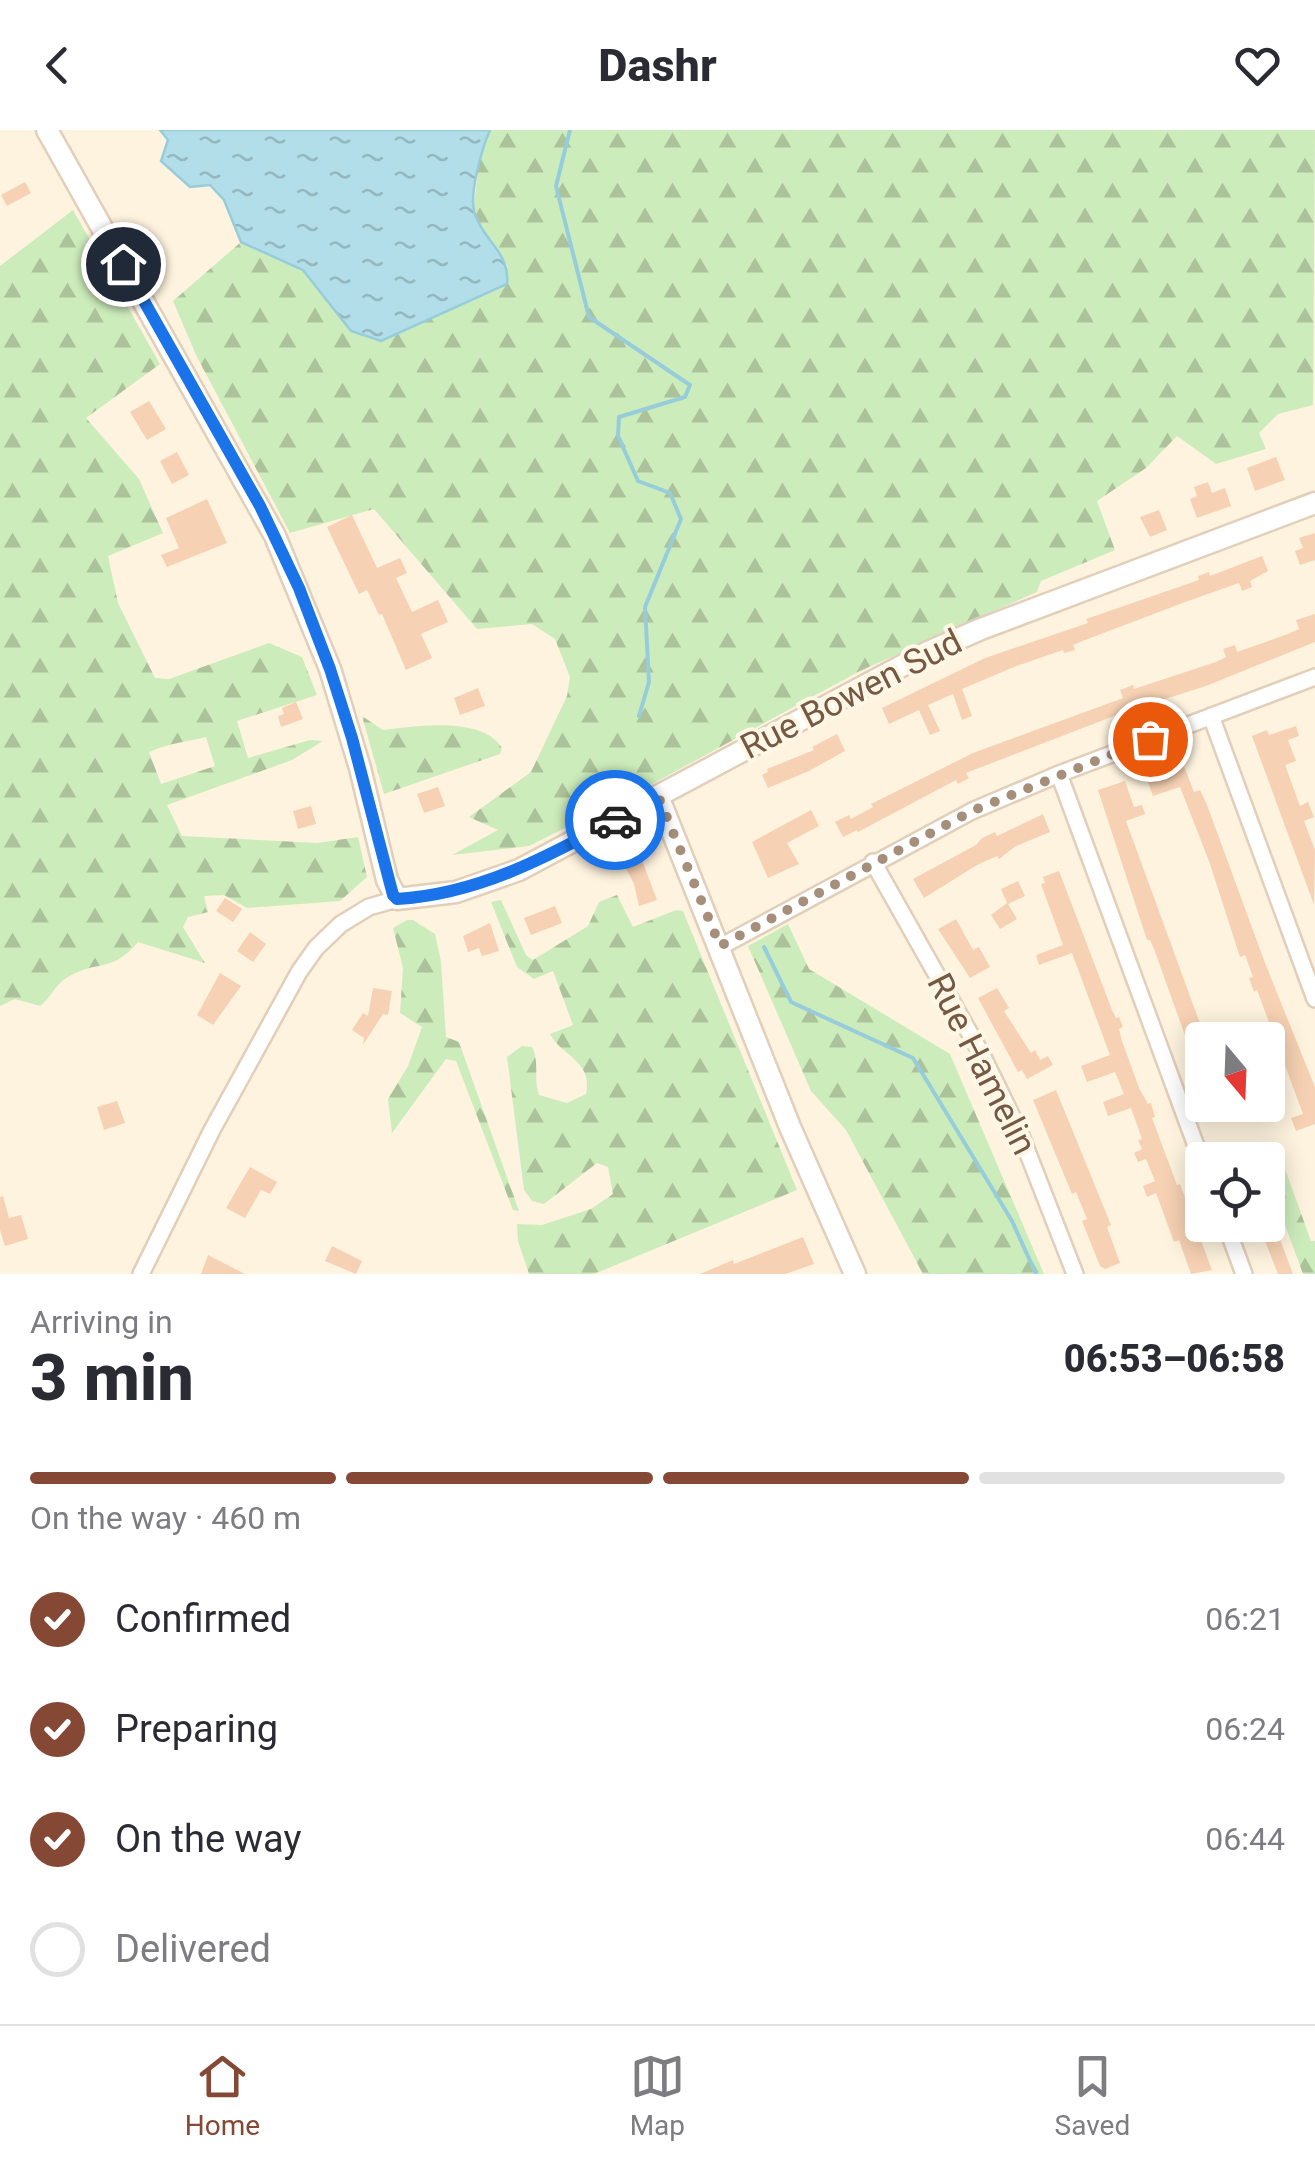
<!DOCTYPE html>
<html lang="en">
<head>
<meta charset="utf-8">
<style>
  :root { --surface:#fff; --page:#f7f7f7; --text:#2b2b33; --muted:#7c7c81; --line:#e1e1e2; --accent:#854835 }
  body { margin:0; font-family:Roboto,sans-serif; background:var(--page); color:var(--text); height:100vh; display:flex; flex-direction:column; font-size:38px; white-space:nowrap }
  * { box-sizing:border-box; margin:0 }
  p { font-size:32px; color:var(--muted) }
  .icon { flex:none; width:55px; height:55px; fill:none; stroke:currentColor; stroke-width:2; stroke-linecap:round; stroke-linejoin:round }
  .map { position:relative; height:1144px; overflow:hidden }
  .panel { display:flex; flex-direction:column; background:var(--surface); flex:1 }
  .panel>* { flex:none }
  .needle { width:65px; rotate:161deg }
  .tools { position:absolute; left:1185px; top:892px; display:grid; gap:20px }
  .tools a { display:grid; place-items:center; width:100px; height:100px; border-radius:10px; background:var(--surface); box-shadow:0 5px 25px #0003; font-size:50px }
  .pin { position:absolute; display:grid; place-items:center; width:85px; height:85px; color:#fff; margin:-42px; border:5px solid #fff; border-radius:50%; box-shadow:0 2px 10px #0007 }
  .courier { position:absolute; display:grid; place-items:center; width:100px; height:100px; margin:-50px; border:8px solid #1a73e8; border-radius:50%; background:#fff; color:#222; box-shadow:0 2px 12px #0007 }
  .summary em { font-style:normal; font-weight:800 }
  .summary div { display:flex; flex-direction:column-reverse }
  .summary { display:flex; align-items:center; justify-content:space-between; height:170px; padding:0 30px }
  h1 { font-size:65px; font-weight:800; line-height:75px }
  .bar { display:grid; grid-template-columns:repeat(4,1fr); gap:15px 10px; align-content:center; height:120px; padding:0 30px }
  .bar i { height:12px; border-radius:8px; background:var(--line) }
  .bar .on { background:var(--accent) }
  .bar p { grid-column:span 4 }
  ol { padding:0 30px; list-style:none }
  li { display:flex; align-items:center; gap:30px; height:110px }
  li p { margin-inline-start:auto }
  li .icon { padding:10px; border-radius:50%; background:var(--accent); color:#fff; stroke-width:4 }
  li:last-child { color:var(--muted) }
  li i { width:55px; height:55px; border:5px solid var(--line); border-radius:50% }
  header { display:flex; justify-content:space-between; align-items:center; height:130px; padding:0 30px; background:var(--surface); font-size:45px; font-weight:800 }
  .tabs { display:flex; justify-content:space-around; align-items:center; height:140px; border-top:2px solid var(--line); background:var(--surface); font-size:28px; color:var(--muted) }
  .tabs a { display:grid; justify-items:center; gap:5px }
  .tabs .on { color:var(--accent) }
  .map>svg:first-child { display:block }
  .forest { fill:url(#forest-firs); fill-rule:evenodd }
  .water { fill:url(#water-ripples); stroke:#97cddb; stroke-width:2.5 }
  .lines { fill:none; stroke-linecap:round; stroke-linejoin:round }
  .stream { stroke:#97cddb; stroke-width:4 }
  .building { fill:#f6d1b3 }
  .minor-casing { stroke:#e2cfba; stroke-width:20 }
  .tertiary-casing { stroke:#e2cfba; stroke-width:25 }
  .minor { stroke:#fff; stroke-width:15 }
  .tertiary { stroke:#fff; stroke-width:20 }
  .done { stroke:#a68f7a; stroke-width:10; stroke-dasharray:0 18 }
  .route { stroke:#1a73e8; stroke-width:12 }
  .labels { text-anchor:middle; stroke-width:8; stroke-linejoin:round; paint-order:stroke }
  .street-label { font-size:35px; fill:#765944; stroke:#fff7e6 }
</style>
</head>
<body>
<header><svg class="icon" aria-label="back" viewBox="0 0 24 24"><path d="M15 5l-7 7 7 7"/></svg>Dashr<svg class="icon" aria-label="heart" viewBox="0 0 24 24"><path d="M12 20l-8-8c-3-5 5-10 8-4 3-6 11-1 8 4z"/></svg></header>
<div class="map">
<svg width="1315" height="1144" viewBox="0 0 1315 1144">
  <defs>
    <pattern id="forest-firs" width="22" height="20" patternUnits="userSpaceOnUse" patternTransform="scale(2.5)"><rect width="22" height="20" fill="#cdecbc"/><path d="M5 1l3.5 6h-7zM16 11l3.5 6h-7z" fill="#abc29a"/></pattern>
    <pattern id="water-ripples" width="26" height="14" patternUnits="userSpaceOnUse" patternTransform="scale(2.5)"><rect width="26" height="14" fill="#b1dee9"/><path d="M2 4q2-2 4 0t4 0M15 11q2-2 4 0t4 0" fill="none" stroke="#95b7be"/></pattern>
  </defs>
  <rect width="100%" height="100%" fill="#fef3de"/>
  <path class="forest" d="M490,0H1315L1313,275L1278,284L1259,303L1266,319L1216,334L1177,306L1146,338L1097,371L1115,420L1041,451L1037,462L860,541L643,659L529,716L452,725L498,700L469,687L531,642L567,566L570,547L555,509L532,494L477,499L374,379L290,403L196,225L173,171L241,112L303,140L351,201L508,137L473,82L480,23Z
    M73,80L160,234L86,288L139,349L163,403L108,426L118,473L155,548L169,549L269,513L302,527L317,565L237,591L248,628L310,610L323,611L292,630L167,675L182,706L317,713L358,707L367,747L340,771L247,778L224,765L204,766L208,782L188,787L183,797L205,833L138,812C111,844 98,829 68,847C56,853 51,868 40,876L15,869L0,876V136ZM206,607L215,636L161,654L149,622C170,613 186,612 206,607Z
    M362,586L383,600C417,596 482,586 502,618L500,624L384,664Z
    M617,765L633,797L676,780L683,781L797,1060L594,1144H529L518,1111L517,1094L542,1095L591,1079L613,1064L608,1037L597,1033L544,1074L532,1071L524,1060L507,927L522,916L532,917C540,932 533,949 539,965L567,973L586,964C593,930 561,926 550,904L573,895L553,841L534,849L517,837L491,772L501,770L526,825L533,830L588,796L599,772Z
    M407,790H413L435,804L441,832L446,907L459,912L519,1081L513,1080L456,931L446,929L392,1003L388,969L408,936L422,897L400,883L403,838L393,798Z
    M788,794L809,839L950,924L1044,1144H923L846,1000L811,961L748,816Z
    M1280,1025L1311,1111H1315V1144H1303L1268,1048L1270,1035Z"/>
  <path class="water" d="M160,0H490C482,18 468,66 475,84C484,112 510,122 507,154L381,211L351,201L303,140L241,112L224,70L210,55L190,57L161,31L168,10Z"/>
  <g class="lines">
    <path class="stream" d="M570,0L556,56L589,187L690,255L685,267L619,287L618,306L638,351L670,363L681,389L645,477L649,552L639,586
      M764,817L791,872L913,928L1012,1091L1036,1144"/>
  </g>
  <path class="building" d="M25,52L31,63L7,76L1,65Z
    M149,271L166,299L147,310L130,282Z
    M177,322L189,345L172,354L160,331Z
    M1276,327L1285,350L1255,361L1247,338Z
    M1208,352L1212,363L1225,358L1231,376L1197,388L1190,369L1197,366L1194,357Z
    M207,369L227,413L167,437L161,425L179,418L166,388Z
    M1159,380L1167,400L1150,407L1140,387Z
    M352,385L377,438L400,428L407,443L396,448L412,482L438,470L448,492L421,504L432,528L406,540L382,484L379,485L367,460L359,464L327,397Z
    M1315,403V430L1300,435L1295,421L1303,418L1299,408Z
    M1262,426L1268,441L1250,451L1252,457L1242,461L1239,453L1188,471L1085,510L1073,515L1075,520L1064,523L1063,520L1014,537L962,559L972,586L962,590L953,564L928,575L940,601L930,605L919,580L889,594L882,578L985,528L1088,493L1086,489L1199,450L1198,446L1209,442L1210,446Z
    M1315,484V512L1206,556L1127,581L966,643L969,648L958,654L956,650L858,702L857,700L843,707L835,692L849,685L851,689L873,677L871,674L973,623L1123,568L1120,560L1133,555L1134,559L1216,532L1226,527L1223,519L1235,515L1237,522L1288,504L1299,499L1296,490Z
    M478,558L485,576L460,585L454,568Z
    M296,572L303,589L281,597L278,586L284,584L282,578Z
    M1296,596L1299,606L1288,610L1296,631L1285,635L1300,676L1308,672L1314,687L1304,691L1315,720L1314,775L1252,606L1267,600L1269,605Z
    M837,604L845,621L809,641L768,658L762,645L768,642L767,639L814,620L812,617Z
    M1182,631L1194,662L1200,660L1207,675L1265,833L1315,957V994L1296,1001L1291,988L1303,984L1257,860L1254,862L1249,848L1253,847L1245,825L1240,827L1209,731L1180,657L1153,666L1145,644Z
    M1125,651L1134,677L1142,675L1145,684L1126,691L1206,910H1202V918L1191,922L1154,819L1150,810H1147L1098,660Z
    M438,657L445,676L424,683L417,664Z
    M311,676L316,694L298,699L293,681Z
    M811,680L819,696L787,713L799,734L768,748L752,712Z
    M1043,684L1050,702L1016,716L999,729L997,726L977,735L924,768L913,749L976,715L982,708L995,702L997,706Z
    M641,711L649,727L642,730L657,770L639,776L634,754L618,723Z
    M1059,741L1112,880L1116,888L1119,887L1123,897L1119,899L1122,911L1139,958L1148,974L1151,973L1155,987L1152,988L1177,1055L1180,1054L1212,1140L1191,1144L1179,1110L1174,1112L1156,1063L1147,1067L1143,1056L1155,1051L1146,1029L1138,1032L1134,1023L1142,1019L1138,1010L1142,1009L1131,978L1108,986L1103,972L1124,964L1115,942L1087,952L1081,936L1110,925L1072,823L1039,835L1036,825L1063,815L1041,754L1045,753L1043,747Z
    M1018,751L1025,766L1008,774L1017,789L1000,799L991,785L1007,773L1001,759Z
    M225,768L242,779L233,792L216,781Z
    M555,776L562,793L531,805L524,788Z
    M956,789L973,820L979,817L990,837L970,848L938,799Z
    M490,793L499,821L482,826L479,818L468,822L463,806Z
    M250,802L266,814L253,832L237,821Z
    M220,843L241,856L213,895L197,885Z
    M373,858L392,861L388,885L383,884L363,915L364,908L352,900L363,883L368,886Z
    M997,858L1009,878L1004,881L1031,923L1035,920L1040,930L1048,926L1053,935L1027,949L1022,940L1018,942L978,868Z
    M1056,960L1111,1095L1107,1097L1120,1133L1105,1139L1100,1136L1082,1091L1087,1089L1076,1062L1072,1064L1033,970Z
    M117,971L125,993L104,1000L97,977Z
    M1246,1014L1252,1030H1213L1212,1027Z
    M250,1037L277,1052L270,1064L261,1060L245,1088L226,1078Z
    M3,1066L9,1088L21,1085L28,1109L5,1116L0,1100V1067Z
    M1275,1096L1293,1144H1278L1261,1101Z
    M803,1107L814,1134L785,1144H700L733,1130L734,1134Z
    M332,1116L362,1131L356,1144L325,1131Z
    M208,1125L245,1144H201Z"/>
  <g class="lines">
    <g class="minor-casing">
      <path id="minor" d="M1211,586L1315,869
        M1059,644L1202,1032
        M873,732L982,925L1020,1003L1075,1144
        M720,817L972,681L1059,644L1315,547
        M1226,1095L1244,1144
        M141,1144L212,1000L299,842L316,818L341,794L369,777L397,769"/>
    </g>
    <g class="tertiary-casing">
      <path id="tertiary" d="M47,0L275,406L330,539L360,638L387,750L397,769L456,762L519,740L926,523L981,499L1315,373
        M658,666L790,997L855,1144"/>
    </g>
    <use href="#minor" class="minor"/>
    <use href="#tertiary" class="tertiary"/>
  </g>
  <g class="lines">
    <path class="done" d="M615,690L658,666L720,816L972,681L1150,609"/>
    <path class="route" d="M123,134L260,376L299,458L330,539L352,608L393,765L397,769C478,764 545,728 615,690"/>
  </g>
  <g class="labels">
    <g class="street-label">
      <text transform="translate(851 564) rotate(-27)" y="12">Rue Bowen Sud</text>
      <text transform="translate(982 934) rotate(63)" y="12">Rue Hamelin</text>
    </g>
  </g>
</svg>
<div class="tools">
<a><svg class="needle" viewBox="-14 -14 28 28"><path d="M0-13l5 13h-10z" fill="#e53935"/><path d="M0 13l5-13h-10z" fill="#7c7c81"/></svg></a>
<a><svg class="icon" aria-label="locate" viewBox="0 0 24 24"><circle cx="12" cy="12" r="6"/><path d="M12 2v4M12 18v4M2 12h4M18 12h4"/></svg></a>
</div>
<div class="pin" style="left:1150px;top:609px;background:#ea580c"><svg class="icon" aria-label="bag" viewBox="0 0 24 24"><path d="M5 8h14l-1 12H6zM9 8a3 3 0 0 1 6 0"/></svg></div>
<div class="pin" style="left:123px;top:134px;background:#1f2937"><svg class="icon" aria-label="home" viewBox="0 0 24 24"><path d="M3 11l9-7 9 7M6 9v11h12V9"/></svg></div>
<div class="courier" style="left:615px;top:690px"><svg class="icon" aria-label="car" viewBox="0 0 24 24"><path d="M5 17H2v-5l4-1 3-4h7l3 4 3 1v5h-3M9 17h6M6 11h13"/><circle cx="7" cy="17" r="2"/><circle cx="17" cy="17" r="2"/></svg></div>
</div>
<section class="panel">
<div class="summary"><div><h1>3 min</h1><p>Arriving in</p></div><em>06:53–06:58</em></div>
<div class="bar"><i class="on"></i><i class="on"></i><i class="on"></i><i></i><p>On the way · 460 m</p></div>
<ol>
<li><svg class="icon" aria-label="check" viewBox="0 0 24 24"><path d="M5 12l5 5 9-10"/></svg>Confirmed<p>06:21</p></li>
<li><svg class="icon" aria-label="check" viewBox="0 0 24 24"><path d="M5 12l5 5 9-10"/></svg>Preparing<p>06:24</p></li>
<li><svg class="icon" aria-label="check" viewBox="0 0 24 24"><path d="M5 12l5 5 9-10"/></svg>On the way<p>06:44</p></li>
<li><i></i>Delivered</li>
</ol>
</section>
<nav class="tabs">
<a class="on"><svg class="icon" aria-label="home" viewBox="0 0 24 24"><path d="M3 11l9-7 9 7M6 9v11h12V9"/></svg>Home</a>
<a><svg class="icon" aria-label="map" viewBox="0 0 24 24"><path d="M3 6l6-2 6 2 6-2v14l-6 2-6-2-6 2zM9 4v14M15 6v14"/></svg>Map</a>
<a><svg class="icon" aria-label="saved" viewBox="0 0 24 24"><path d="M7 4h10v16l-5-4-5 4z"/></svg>Saved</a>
</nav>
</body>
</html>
